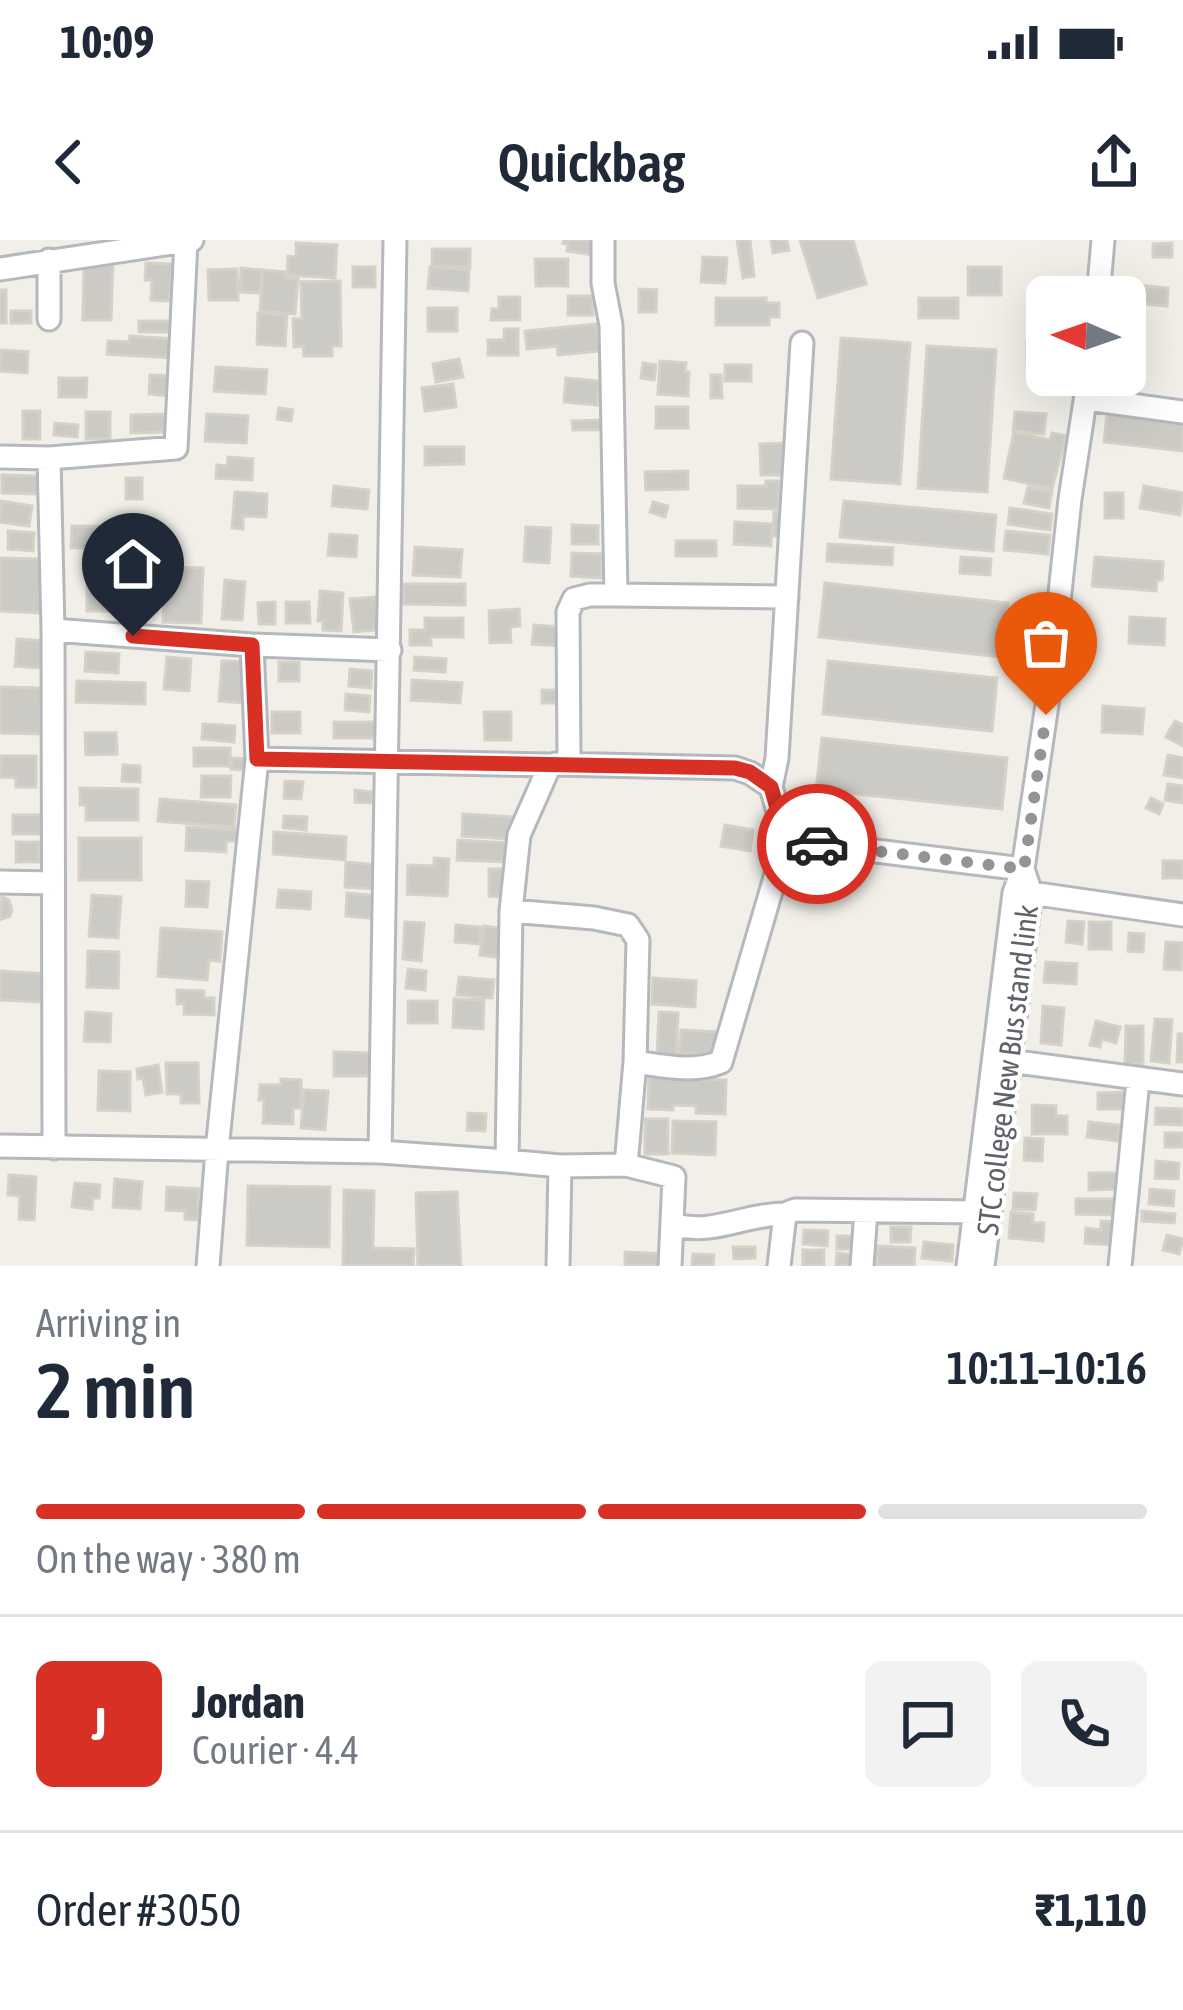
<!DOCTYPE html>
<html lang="en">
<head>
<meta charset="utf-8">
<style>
  :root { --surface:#fff; --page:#f2f2f3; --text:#1f2937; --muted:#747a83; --line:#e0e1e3; --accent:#d93025 }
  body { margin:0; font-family:"Asap Condensed",sans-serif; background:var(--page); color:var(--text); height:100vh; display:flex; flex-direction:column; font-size:45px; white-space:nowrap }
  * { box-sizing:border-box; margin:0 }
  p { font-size:39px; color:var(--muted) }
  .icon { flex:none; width:66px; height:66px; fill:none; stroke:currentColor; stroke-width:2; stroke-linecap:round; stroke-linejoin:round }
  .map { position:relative; height:1026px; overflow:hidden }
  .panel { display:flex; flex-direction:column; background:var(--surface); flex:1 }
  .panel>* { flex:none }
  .needle { width:78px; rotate:272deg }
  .tools { position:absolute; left:1026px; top:36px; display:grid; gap:24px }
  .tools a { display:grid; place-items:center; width:120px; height:120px; border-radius:18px; background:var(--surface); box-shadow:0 12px 48px #0002; font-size:60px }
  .pin { position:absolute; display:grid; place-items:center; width:102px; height:102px; color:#fff; margin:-123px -51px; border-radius:50% 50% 50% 0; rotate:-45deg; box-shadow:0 0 12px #0007 }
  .pin .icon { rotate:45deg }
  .courier { position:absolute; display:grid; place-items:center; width:120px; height:120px; margin:-60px; border:9px solid #d93025; border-radius:50%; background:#fff; color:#222; box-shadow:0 3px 15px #0007 }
  .head em { font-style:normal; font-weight:600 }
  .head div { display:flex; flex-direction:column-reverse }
  .head { display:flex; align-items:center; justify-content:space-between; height:204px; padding:0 36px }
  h1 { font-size:78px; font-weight:600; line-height:90px }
  .bar { display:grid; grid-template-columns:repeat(4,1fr); gap:18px 12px; align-content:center; height:144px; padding:0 36px }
  .bar i { height:15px; border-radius:9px; background:var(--line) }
  .bar .on { background:var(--accent) }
  .bar p { grid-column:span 4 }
  .line { display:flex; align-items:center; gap:30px; padding:0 36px; border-top:3px solid var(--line) }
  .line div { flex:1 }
  .round { display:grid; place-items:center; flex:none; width:126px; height:126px; border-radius:18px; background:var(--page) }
  .status { display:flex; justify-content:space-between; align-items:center; height:84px; padding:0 60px; background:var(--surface); direction:ltr }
  .status svg { height:33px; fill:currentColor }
  header { display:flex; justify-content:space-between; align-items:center; height:156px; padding:0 36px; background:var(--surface); font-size:54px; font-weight:600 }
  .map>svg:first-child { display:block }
  .building { fill:#cccac5; stroke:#d6d1c6; stroke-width:3 }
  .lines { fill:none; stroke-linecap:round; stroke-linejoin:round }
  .minor-casing { stroke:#b5b8bc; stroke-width:27 }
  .minor { stroke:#fff; stroke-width:21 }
  .done { stroke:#929495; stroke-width:12; stroke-dasharray:0 21.6 }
  .route { stroke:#d93025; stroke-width:15 }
  .labels { text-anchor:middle; stroke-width:9; stroke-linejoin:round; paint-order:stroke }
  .street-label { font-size:30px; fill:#5f6368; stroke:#fff }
</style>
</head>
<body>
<div class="status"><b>10:09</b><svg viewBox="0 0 49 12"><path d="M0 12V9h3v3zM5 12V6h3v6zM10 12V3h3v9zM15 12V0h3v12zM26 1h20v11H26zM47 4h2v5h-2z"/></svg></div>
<header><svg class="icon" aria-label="back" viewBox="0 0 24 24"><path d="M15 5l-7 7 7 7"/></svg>Quickbag<svg class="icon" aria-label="share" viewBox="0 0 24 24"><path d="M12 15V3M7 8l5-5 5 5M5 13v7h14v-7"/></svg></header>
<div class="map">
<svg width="1183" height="1026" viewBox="0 0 1183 1026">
  <rect width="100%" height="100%" fill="#f1efe8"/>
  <path class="building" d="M564,0H597L594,15L567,11L568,4L563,3Z
    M737,0H750L754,36L743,38Z
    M771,0H787L789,10L773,13Z
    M800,0H853L866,44L818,58Z
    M296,3L337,5L335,38L287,35L288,16L296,17Z
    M1172,3V17H1153V4Z
    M432,9H470V27L432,26Z
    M703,17L727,18L725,43L701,42Z
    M535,19H568V46H536Z
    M146,23L172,24L169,61L151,60L152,40H145Z
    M84,24L113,25L111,80H83Z
    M353,27H375V47H353Z
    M430,27L469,30L468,51L428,48Z
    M968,27H1001V55H968Z
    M241,28L262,30L260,53L240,52Z
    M237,29L238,60H209L208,30Z
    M263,30L286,32L285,38L298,39L295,74L260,71Z
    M340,41L341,106H332V116H304L303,106L294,107L293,79H302L301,42Z
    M1136,45L1168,48L1167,66L1135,63Z
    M639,49L657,50L656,72H639Z
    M1030,49H1050V57H1047V74H1030Z
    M0,50H6V83H0Z
    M568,56H593V75H568Z
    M499,57H520V80H491L492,69H499Z
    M716,58H766V63H779V77H769V85H716Z
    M919,58H958V78H919Z
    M428,68H457V91H428Z
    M11,71H31V83H11Z
    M258,73L287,75L285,106L257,104Z
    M139,81H169V92H139Z
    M597,84L600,111L558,115L557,106L527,109L525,91Z
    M504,89H518V115H488V100H504Z
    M130,96L174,99L173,118L107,114L108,101L129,102Z
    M841,98L910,103L900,244L831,239Z
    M1027,101H1045V120H1027Z
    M927,106L996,110L987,252L918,248Z
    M1,110L28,112L27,133L0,131Z
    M459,119L463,137L436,142L433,124Z
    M660,121L686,123L685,132H689L688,156L658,154Z
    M643,123L656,125L654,140L641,138Z
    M725,125H751V141H725Z
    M216,127L267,130L265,154L214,151Z
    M150,135L171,136L170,156L149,154Z
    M711,135H721L722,158H711Z
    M1121,135L1141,136L1139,155L1120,153Z
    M59,138H87L86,157H59Z
    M566,138L599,141L597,165L564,162Z
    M453,144L456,167L425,171L422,148Z
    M656,167H688V188H656Z
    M279,168L293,170L291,181L277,179Z
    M23,171H40V199H23Z
    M86,172H110V199H86Z
    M1015,172L1046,174L1044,194L1013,191Z
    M167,174V192L131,193V175Z
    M207,174L248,176L246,203L205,201Z
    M1107,174L1183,183V211L1104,202Z
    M604,180V190H573L572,181Z
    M55,183L78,185L77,197L54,195Z
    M1014,192L1050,200L1052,193L1066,196L1052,249L1004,238Z
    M785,203V235H761L760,204Z
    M425,207H464V224L425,225Z
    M228,217L253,219L252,240L216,238L217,225L227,226Z
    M688,231V249L646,250L645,232Z
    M2,235L40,236L39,254L2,253Z
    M126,238H142V259H126Z
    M766,241H779V269L738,268V246H766Z
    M334,246L369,250L367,269L332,266Z
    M1144,246L1183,253L1180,275L1140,268Z
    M1028,247L1052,252L1049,268L1024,263Z
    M235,252L267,254L266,277L243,276V289L232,288Z
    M1105,253H1123V278H1105Z
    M1,261L32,266L29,286L0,282Z
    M844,261L996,275L993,311L840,297Z
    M653,262L668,266L665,277L650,272Z
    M1010,268L1052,274L1050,290L1008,284Z
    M774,272L785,273L784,297L773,296Z
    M735,282L772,284L771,306L734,304Z
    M572,285L598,286V304H572Z
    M72,286H115V308H71Z
    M526,287L551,288L549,323L524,321Z
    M8,291L34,293L33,311L8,309Z
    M1006,291L1050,295L1048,314L1004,310Z
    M330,294L357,296L356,317L328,315Z
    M676,301H716V316H676Z
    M828,304L893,308L892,325L827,321Z
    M415,307L462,310L460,337L413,335Z
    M572,313L602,314L601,338L571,336Z
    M961,317L991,319L990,335L960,333Z
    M1095,317L1163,322L1162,340H1157L1156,351L1092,346Z
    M0,318L43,319L41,373L0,371Z
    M165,327L203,328L201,383L163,382Z
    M107,338V371H87V339Z
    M225,340L245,342L242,380L222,379Z
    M825,343L1008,363L1002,417L819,397Z
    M404,344H465V365L403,364Z
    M128,351H141V374H128Z
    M320,351L343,353L341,391L323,390V381H318Z
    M376,357L379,390L354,392L350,359Z
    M275,362V384H259L258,363Z
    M286,362H309L310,383H286Z
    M519,369L520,386L510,387L511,402L490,403L489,371Z
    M1130,377L1165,379L1164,405L1129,403Z
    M425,378H463V397H431V405H410V390H425Z
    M534,385L562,387L560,406L532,404Z
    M17,399L44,401L42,428L15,426Z
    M86,412L119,414L118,433L85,431Z
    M167,417L191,419L189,451L164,449Z
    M415,417L446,419L445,432L414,430Z
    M222,421L248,422L245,463L219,461Z
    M828,421L997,438L992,491L823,474Z
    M279,422H299V441H279Z
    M350,429L372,431L371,448L349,446Z
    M412,440L462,443L460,463L411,460Z
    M77,441L145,443V464L76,462Z
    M0,447L41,448L40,494L0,493Z
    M542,450H557V463H542Z
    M346,454L370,456L369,472L345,470Z
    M1103,466L1144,469L1142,494L1102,492Z
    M272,472H300V493H272Z
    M484,472H511V500H485Z
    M1175,481L1183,485V506L1166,497Z
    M334,482H382V498H334Z
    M203,484L235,486L234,502L202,499Z
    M85,493H116L117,514L86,515Z
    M822,498L1007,518L1002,569L816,550Z
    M194,508H230V526H194Z
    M1168,515L1183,518V538L1164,535Z
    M1,516H36V547H16V538L0,537Z
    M232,518L248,519L247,530L231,529Z
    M123,525L140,526V542L122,541Z
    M202,536H231L230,557H201Z
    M285,541L303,542L301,559L284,558Z
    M1168,544L1183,546V563L1165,560Z
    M80,548L138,549V580H86V565H80Z
    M355,550L373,552L372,563L355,562Z
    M1151,558L1163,564L1159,574L1146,568Z
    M160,559L236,565L234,587L158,581Z
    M463,574L513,577L512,599L462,596Z
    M13,575H50V594H13Z
    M284,576L307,577L306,590L283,588Z
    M725,585L753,590L750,611L721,606Z
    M187,587L238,590V601H226V612L186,610Z
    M274,592L346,597L345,620L273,614Z
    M79,598H141V640H79Z
    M458,600L508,603L507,622L457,620Z
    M16,602H39V622H16Z
    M434,618L449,619L447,656L407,654L408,625L434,626Z
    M1163,621H1183V638H1163Z
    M346,622L380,625L378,649L345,647Z
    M489,629H505V657L489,656Z
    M187,641L209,642L207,667L186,666Z
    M279,650L311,652L310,669L277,667Z
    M347,653L381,656L380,679L346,676Z
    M92,655L121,657L118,698L89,696Z
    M2,657L9,660L12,670L10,676L0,680Z
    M1068,681L1084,682L1082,704L1066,702Z
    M405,682L424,683L421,721L403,719Z
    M1089,682H1111V709H1089Z
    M456,685L481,687L479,704L455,702Z
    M484,686L507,689L503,718L480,715Z
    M161,688L222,692L220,721L209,720L207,740L158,736Z
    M1129,693L1144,694L1143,712L1128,711Z
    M1166,702L1182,703L1181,730L1164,729Z
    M88,711L119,712L118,748L87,747Z
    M1046,722L1077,724L1076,744L1044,742Z
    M408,729L426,731L425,750L406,748Z
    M0,731L44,734L42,762L0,760Z
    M459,737L494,740L492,758L457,755Z
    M653,738L696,741L695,767L652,764Z
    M177,750L204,751V758H214V775L184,774V764H177Z
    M454,759L484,760L483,789L453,787Z
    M408,761H437V783H408Z
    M1043,766L1064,768L1061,805L1041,803Z
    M86,772L111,774L110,802L84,801Z
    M659,772L678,773L676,818L657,817Z
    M1155,779L1172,780L1169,823L1151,821Z
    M1096,781L1120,787L1116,803L1102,799L1100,807L1090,805Z
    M1126,786H1143V824H1125Z
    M681,790L718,792L717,816L679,813Z
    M1178,794H1183V822H1177Z
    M334,812L369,813V836H334Z
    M166,823H198L199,863H181V854H167Z
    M158,825L162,852L146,855L143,838L138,839L137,829Z
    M99,831L130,832V871L98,870Z
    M649,837L726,840L725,874L696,873V866L673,865V870L648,869Z
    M281,839L301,840V868H293V884L263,883L264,860H259L260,845H281Z
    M304,850L328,851L325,890L301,888Z
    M1126,852V869H1098V853Z
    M1032,865L1056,866V876H1067V894H1032Z
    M1156,868L1183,869V885L1155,884Z
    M468,873L486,874L485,891L467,890Z
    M645,879H668V914H645Z
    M673,881L716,882L715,915L672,913Z
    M1089,882L1119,885L1118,901L1087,897Z
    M1165,893H1183V907H1165Z
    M1025,898L1043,899L1042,921L1024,920Z
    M1156,921L1179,923L1178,939L1155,938Z
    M1089,933H1120L1121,949L1089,950Z
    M9,935L36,937L34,980L19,979L20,956L8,955Z
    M115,939L142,942L140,969L113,967Z
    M75,943L100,945L99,958H93L92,969L72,967Z
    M248,946L330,947L329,1007L247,1005Z
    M167,947L199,949L198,980L185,979V971L166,970Z
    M1150,949L1174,951L1173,966L1149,964Z
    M344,950L374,951L373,1008L414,1009L413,1026H343Z
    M457,952L461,1026H418L416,953Z
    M1014,953L1037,954L1035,970L1013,969Z
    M1076,959H1117V975L1076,974Z
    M1142,971L1175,974L1174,983L1142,981Z
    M1011,972L1033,974V983H1044L1043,1001L1009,998Z
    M1101,981L1116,982L1114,1005L1085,1003L1086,988L1101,990Z
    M891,987H911L910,1002H891Z
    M804,990L828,991L827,1006L803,1004Z
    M1167,995L1183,999L1179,1014L1163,1010Z
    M837,996H857V1009H837Z
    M924,1002L953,1005L952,1021L922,1018Z
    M878,1006L915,1008L914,1026L877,1025Z
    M733,1007H755V1018L734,1019Z
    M803,1010H824V1025H803Z
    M625,1012L664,1014L663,1026H625Z
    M837,1013L857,1015L856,1026H836Z
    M693,1014L714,1015L713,1026H692Z"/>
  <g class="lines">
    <g class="minor-casing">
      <path id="minor" d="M0,29L192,0
        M1098,57L1103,0
        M49,79V20
        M1087,159L1183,172
        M0,217L49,218L176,208L186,1
        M49,218L53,390L54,908
        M616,355L787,357
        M53,390L252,405L390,410
        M252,405L257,519
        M569,523L568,372L574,359L590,355H616L611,85L603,43V0
        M555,524L735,528L750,533L771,547L786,600L1023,629
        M771,547L777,518L802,103
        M0,642L52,643
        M1031,653L1183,675
        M511,671L594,678L628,685L638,700L635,822C664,826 694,833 721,822L786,600
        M1009,821L1183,844
        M0,906L380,912L395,0
        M507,921L560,926L626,925L674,937L670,1026
        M626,925L635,822
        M674,985C716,995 744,974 785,974
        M208,1026L217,910L257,519L550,525L519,595L511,671L507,921L380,912
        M558,1026L560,926
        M779,1026L785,974L795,970L983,972
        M862,1026L866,971
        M968,1026L1014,653L1023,629
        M983,1026L1031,653L1023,629L1051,437L1070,259L1089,135
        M1120,1026L1138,840"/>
    </g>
    <use href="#minor" class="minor"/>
  </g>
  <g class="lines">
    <path class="done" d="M817,604L1024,629L1046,475"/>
    <path class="route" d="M133,396L252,405L257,519L735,528L750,532L771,547L786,600L817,604"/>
  </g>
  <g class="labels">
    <g class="street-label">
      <text transform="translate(1008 830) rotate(-83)" y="10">STC college New Bus stand link</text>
    </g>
  </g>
</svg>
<div class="tools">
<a><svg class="needle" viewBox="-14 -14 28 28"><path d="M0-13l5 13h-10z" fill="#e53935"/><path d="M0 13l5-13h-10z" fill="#747a83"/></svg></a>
</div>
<div class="pin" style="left:1046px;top:475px;background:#ea580c"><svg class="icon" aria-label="bag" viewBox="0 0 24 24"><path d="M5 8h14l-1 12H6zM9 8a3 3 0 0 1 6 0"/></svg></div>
<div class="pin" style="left:133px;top:396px;background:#1f2937"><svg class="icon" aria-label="home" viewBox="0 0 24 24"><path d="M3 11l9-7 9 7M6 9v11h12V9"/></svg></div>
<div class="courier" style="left:817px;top:604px"><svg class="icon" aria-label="car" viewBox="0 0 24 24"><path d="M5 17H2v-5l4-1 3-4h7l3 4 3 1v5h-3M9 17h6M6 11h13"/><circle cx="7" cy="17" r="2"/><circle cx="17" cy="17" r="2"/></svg></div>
</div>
<section class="panel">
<div class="head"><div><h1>2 min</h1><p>Arriving in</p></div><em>10:11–10:16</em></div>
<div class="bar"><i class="on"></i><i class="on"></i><i class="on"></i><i></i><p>On the way · 380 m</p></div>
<div class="line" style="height:216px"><b class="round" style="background:var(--accent);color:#fff">J</b><div><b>Jordan</b><p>Courier · 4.4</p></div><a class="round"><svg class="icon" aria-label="chat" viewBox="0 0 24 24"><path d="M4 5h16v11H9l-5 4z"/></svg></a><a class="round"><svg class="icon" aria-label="phone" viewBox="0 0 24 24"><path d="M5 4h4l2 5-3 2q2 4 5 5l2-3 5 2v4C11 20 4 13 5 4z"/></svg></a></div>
<div class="line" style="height:156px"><div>Order #3050</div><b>₹1,110</b></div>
</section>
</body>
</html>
